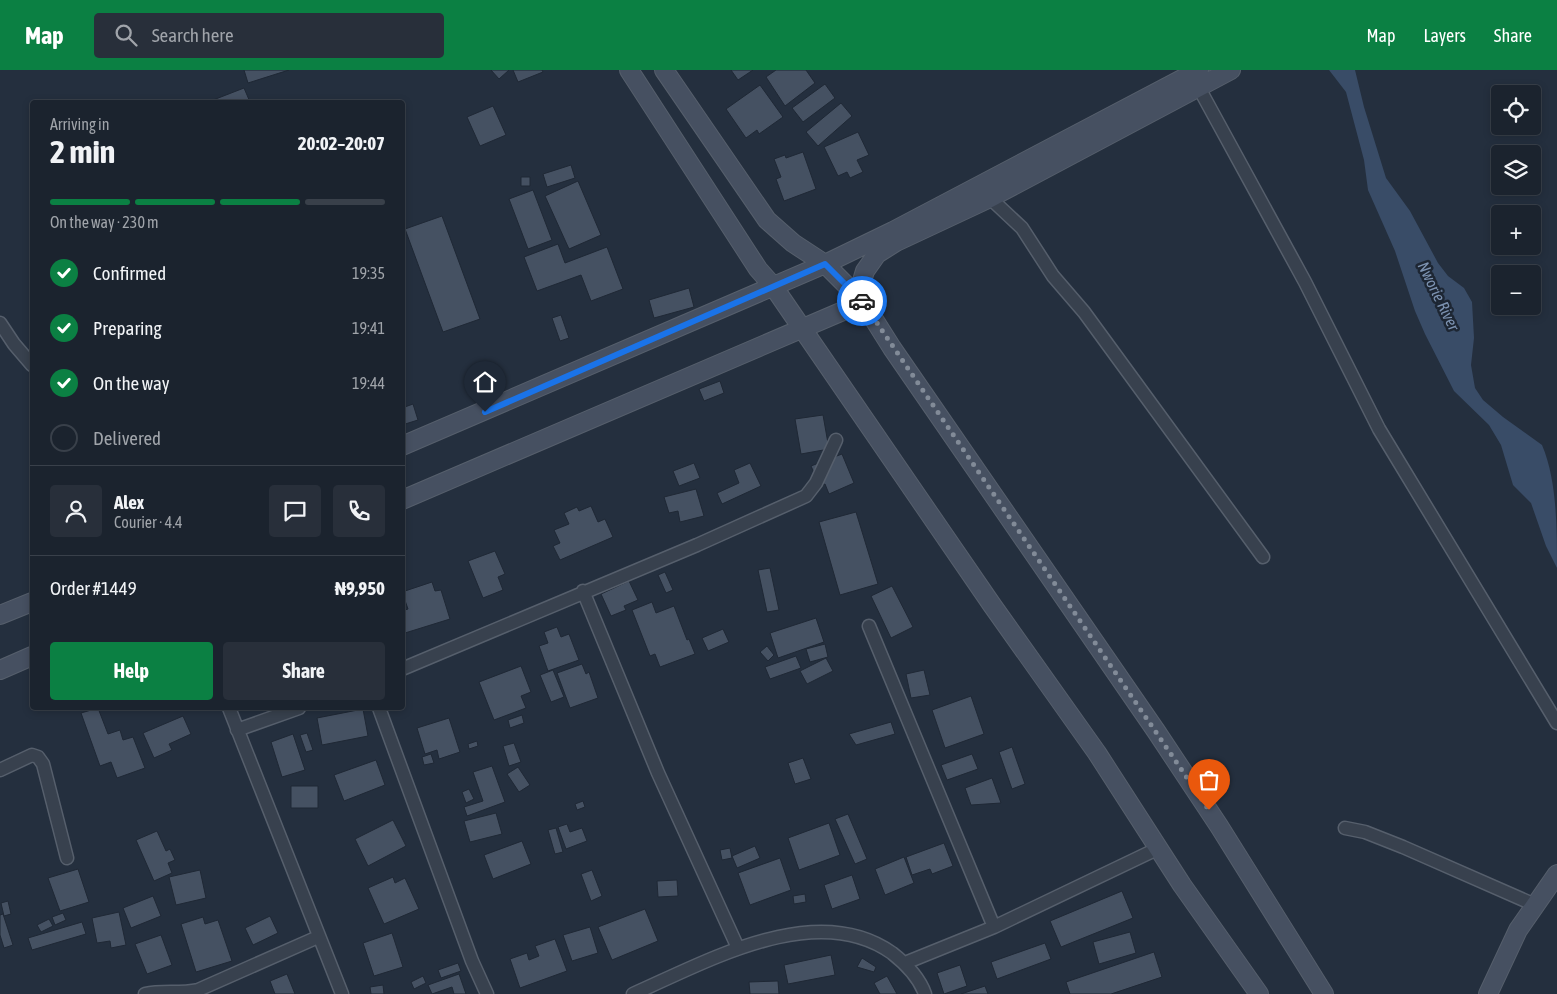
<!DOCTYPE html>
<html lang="en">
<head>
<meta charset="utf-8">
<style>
  :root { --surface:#1b232e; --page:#282f3a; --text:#f1f3f6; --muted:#a0a4aa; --line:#39404a; --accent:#0b8043 }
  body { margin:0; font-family:"Asap Condensed",sans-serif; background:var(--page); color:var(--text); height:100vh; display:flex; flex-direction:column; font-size:19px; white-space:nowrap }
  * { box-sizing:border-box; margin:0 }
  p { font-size:16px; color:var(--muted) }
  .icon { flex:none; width:28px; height:28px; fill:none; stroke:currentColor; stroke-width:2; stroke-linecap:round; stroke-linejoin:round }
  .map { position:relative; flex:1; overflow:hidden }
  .details { position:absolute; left:30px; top:30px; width:375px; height:610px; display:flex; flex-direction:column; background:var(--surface); border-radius:5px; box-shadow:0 2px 8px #0003,0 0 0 1px var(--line) }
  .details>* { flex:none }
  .controls { position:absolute; left:1491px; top:15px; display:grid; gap:10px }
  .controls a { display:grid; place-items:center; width:50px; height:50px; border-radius:5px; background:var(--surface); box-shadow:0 2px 8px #0003,0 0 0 1px var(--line); font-size:25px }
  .pin { position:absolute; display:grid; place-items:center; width:42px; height:42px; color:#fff; margin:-51px -21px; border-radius:50% 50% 50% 0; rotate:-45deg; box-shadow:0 0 5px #0007 }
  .pin .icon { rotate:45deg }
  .courier { position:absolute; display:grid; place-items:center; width:50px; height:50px; margin:-25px; border:4px solid #1a73e8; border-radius:50%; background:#fff; color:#222; box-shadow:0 1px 6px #0007 }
  .headline em { font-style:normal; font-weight:700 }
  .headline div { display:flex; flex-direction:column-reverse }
  .headline { display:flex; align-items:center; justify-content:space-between; height:85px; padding:0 20px }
  h1 { font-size:32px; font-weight:700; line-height:38px }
  .bar { display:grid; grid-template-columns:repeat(4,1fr); gap:8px 5px; align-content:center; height:60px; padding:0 20px }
  .bar i { height:6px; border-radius:4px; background:var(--line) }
  .bar .current { background:var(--accent) }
  .bar p { grid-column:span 4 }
  .line { display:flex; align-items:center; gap:12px; padding:0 20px; border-top:1px solid var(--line) }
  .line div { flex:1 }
  .round { display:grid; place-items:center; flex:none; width:52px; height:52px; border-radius:5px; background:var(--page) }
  ol { padding:0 20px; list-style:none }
  li { display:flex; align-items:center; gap:15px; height:55px }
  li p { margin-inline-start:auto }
  li .icon { padding:5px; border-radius:50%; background:var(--accent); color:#fff; stroke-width:4 }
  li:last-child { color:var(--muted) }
  li i { width:28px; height:28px; border:2px solid var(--line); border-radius:50% }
  .cta { display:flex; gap:10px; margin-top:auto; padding:10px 20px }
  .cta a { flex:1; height:58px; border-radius:5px; background:var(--accent); color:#fff; font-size:20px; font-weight:700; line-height:58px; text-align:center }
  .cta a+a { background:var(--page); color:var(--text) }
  header { display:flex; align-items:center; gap:30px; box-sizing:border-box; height:70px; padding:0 25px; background:var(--accent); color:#fff }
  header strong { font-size:24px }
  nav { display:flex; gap:28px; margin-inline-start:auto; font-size:18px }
  .search { width:350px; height:45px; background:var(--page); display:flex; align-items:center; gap:12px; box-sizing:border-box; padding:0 18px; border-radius:5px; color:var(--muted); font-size:19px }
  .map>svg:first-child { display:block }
  .water { fill:#394c67 }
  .building { fill:#455162; stroke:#1f2835 }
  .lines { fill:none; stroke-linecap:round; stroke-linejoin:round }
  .street-casing { stroke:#565f6c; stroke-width:15 }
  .secondary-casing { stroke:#565f6c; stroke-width:20 }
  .street { stroke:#38414e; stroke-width:12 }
  .secondary { stroke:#465061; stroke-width:18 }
  .done { stroke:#828b98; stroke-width:5; stroke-dasharray:0 9 }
  .route { stroke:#1a73e8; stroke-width:6 }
  .labels { text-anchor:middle; stroke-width:5; stroke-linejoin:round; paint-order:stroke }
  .water-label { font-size:16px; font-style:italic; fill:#7c92b1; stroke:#1d2633 }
</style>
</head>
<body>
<header>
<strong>Map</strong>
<div class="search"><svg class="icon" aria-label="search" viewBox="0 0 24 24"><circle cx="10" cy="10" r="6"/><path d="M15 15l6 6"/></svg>Search here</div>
<nav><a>Map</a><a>Layers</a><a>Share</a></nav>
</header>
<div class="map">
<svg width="1557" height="924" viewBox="0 0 1557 924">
  <rect width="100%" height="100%" fill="#242f3e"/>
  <path class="water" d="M1329,0H1355L1364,37L1386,108L1410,141L1438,193L1448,206L1464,218L1472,232L1474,268L1471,295L1475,318L1483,330L1503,347L1542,375C1557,410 1557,458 1557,498L1546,476L1531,433L1513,415L1501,375L1489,355L1454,321L1425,264L1415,241L1395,181L1368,120L1364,90L1346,22Z"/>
  <path class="building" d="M244,0H289L248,13Z
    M491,0H509L499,9Z
    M513,0H542L543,2L518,12Z
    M731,0H753L738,10Z
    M776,0H806L815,13L785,36L766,7Z
    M825,14L835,28L803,52L792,38Z
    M760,15L783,47L759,64L757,60L746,68L726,39Z
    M244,18L250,32H208Z
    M841,33L852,46L818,76L806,62Z
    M493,36L506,65L480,76L467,47Z
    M858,62L869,85L857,90L863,102L850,108L847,102L838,106L824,77Z
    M803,82L816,119L784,131L776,109L781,107L774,89L785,85L786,88Z
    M571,95L575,108L547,117L543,104Z
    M521,107H530V116H521Z
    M578,111L601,165L569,179L545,126Z
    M533,120L552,170L528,179L509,129Z
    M442,146L480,249L443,262L405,159Z
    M558,174L565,193L607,177L623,219L591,231L581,205L537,221L524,187Z
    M689,218L694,237L654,248L649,230Z
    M561,245L569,268L560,271L552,248Z
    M720,311L724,323L704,331L699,319Z
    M413,334L418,350L402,355V338Z
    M823,345L829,379L801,384L795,349Z
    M842,384L854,413L829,424L825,414L820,416L811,396Z
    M694,393L700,408L679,416L673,401Z
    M750,393L761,416L722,434L717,423L739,413L734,400Z
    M696,419L704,446L680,452L678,441L669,443L664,427Z
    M591,436L598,452L605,449L613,467L560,490L553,476L560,473L554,460L569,454L564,443L577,437L579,441Z
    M856,442L878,514L840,525L819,452Z
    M495,481L505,504L498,507L503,520L483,528L468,491Z
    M770,498L779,540L767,542L758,500Z
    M665,502L673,520L666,523L658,505Z
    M629,511L638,530L624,536L626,540L611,546L601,524Z
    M432,512L435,521L441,520L450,549L405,563L402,541L408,539L402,522Z
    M892,516L913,557L891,568L871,526Z
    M652,532L656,543L674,536L687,570L689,569L695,584L660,597L655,584L650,586L632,540Z
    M816,548L824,572L778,588L770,563Z
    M557,557L561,567L569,564L579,590L548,601L539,576L548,573L544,562Z
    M723,559L729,572L708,581L702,568Z
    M825,574L828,587L810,592L806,579Z
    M767,576L774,585L768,591L760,582Z
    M796,586L801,598L770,609L765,597Z
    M826,588L833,601L807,614L800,601Z
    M582,594L586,604L589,602L598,628L570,638L557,603Z
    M521,596L531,622L521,626L526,638L494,650L479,612Z
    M553,600L564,627L551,632L540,605Z
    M924,600L930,625L911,628L906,604Z
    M971,626L984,664L945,678L932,640Z
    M98,638L108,664L120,660L123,670L133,667L145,698L117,708L111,692L100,696L81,643Z
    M363,639L368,666L322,675L317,648Z
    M522,645L524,653L510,658L508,650Z
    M183,646L191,664L169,674L172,680L154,688L143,663Z
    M449,648L460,682L439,689L437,680L425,684L417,658Z
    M891,652L895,664L856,675L849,664Z
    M307,663L313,680L306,682L300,665Z
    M293,664L305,700L282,707L271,672Z
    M477,671L478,676L469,679L468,674Z
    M514,673L521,692L509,696L503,676Z
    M1012,677L1025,714L1012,719L999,682Z
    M431,684L434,693L424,695L422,687Z
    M972,684L978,699L947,710L941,695Z
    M803,688L811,709L795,714L788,693Z
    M376,690L385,715L344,731L334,705Z
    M492,696L505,732L467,746L464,737L483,731L473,702Z
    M518,697L530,715L519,722L507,704Z
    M992,708L1001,733L971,735L965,718Z
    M291,716H318V738H291Z
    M469,719L474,729L466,733L462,722Z
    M583,731L585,737L577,740L575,734Z
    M496,743L502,764L470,772L464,751Z
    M848,744L867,789L855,794L835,749Z
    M393,750L406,776L368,796L355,769Z
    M829,753L840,785L799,800L788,768Z
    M567,754L570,762L582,758L587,771L566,779L558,757Z
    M556,758L563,782L555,784L548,760Z
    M157,761L166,781L170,779L175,790L168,793L172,803L154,811L136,770Z
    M522,771L531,794L493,809L484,785Z
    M944,773L953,796L932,804L930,799L912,805L906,787Z
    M755,776L760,788L737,798L732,786Z
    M730,778L732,788L722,790L720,780Z
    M904,787L914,813L885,825L875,799Z
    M780,788L791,820L750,835L738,803Z
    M78,799L89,832L60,841L48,808Z
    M200,800L206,828L176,835L169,807Z
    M592,800L602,826L591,831L581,804Z
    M852,805L860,829L832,839L824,815Z
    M393,807L395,813L405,808L419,839L384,854L368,818Z
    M677,810L678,826L658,827L657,811Z
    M1122,821L1133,848L1061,877L1050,851Z
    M805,824L806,832L794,834L793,826Z
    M153,826L161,846L131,858L123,838Z
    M8,831L11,844L4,846L1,833Z
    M645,839L658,871L612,890L598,857Z
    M119,842L126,875L111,878L110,871L97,873L92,848Z
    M63,843L66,850L55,855L52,847Z
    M3,844L13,875L4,878L0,865V845Z
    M270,846L278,863L253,875L245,858Z
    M203,847L205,854L218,850L232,891L196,902L181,854Z
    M49,849L53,856L41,862L37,855Z
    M82,852L86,864L32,880L28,868Z
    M590,857L598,883L572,891L563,865Z
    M1130,862L1136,883L1099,894L1093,872Z
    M392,863L403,897L374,906L363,873Z
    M161,865L172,895L147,904L135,874Z
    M555,869L567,901L520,918L510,889L527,883L529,890L539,886L535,876Z
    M1045,873L1051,889L997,909L991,892Z
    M1154,882L1162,907L1111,924H1070L1066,912Z
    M831,885L835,905L788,914L784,895Z
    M862,888L876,897L874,902L857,897Z
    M458,893L461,901L441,908L438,900Z
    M960,895L967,916L944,924L937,903Z
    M287,904L295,924H275L270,911Z
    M459,904L466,924H454L452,917L432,924L428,915Z
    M423,906L426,913L414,919L411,912Z
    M887,906L897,924H880L874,913Z
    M778,911L779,924H750L749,912Z
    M383,915L384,924H371L370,917Z
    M985,916L988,924H961Z"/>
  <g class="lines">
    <g class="street-casing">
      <path id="street" d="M1199,18L1305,212L1379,359L1557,653
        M990,128L1022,158L1053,206L1084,242L1263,487
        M0,253L14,274L32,295
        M583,521L658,703L738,878
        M869,556L994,857
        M402,599L697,475L806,426L816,413L836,370
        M229,638L342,924
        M379,638L472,891L487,924
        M237,660L299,638
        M0,700L32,685L38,687L43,694L67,788
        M1345,758L1365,762L1403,777L1535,835
        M905,893L994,857L1159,778
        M145,924C162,920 179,924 198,920L318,867
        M633,924C706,892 816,829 892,883C906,894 919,907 925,924"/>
    </g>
    <g class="secondary-casing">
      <path id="secondary" d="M629,0L758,199L773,216L992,535L1097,683L1182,815L1259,924
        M664,0L767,150L793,173L825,194L850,219L858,224L892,278L1156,661L1219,756L1324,924
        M402,376L825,194L893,161L1199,0
        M402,430L843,241L858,224L865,201L877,184L896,172L990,128L1231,0
        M0,545L32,532
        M0,600L32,586
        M1488,924L1518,860L1557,804"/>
    </g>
    <use href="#street" class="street"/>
    <use href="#secondary" class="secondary"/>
  </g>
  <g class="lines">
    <path class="done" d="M862,231L1209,740"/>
    <path class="route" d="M485,342L825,194L862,231"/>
  </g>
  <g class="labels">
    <g class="water-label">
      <text transform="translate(1439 226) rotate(64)" y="6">Nworie River</text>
    </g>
  </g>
</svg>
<div class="controls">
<a><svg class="icon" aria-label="locate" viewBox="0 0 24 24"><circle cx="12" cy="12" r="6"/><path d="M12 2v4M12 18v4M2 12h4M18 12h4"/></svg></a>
<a><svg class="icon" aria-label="layers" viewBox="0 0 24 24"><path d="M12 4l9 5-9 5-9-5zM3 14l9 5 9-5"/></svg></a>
<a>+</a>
<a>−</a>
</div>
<div class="pin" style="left:1209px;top:740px;background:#ea580c"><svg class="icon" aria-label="bag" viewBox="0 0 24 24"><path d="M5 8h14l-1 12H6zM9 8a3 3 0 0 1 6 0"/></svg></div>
<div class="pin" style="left:485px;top:342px;background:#1f2937"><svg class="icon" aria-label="home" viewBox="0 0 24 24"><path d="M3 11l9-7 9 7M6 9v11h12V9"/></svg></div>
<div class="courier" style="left:862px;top:231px"><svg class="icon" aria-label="car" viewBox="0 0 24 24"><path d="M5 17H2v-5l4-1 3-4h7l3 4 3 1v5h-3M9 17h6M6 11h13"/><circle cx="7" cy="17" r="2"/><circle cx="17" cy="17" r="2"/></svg></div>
<section class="details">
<div class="headline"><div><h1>2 min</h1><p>Arriving in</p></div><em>20:02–20:07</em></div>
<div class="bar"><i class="current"></i><i class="current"></i><i class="current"></i><i></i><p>On the way · 230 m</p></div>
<ol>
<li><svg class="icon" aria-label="check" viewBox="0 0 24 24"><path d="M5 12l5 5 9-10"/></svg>Confirmed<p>19:35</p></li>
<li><svg class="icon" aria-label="check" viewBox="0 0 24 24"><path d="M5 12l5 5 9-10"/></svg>Preparing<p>19:41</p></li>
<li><svg class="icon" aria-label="check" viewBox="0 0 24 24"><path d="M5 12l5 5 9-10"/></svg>On the way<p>19:44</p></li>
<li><i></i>Delivered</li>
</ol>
<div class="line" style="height:90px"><a class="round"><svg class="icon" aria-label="person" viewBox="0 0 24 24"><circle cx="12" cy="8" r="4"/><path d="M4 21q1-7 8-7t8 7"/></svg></a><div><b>Alex</b><p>Courier · 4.4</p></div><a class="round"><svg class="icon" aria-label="chat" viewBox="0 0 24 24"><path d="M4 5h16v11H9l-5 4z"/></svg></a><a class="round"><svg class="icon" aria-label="phone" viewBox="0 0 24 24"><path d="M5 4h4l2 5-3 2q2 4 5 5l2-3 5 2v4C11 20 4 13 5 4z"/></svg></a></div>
<div class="line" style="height:65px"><div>Order #1449</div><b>₦9,950</b></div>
<div class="cta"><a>Help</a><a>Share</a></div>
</section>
</div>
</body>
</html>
